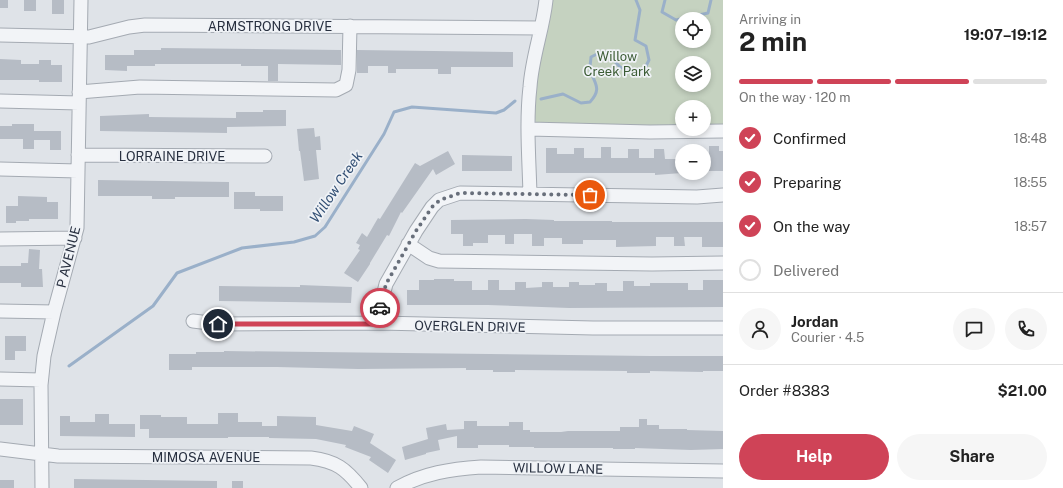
<!DOCTYPE html>
<html lang="en">
<head>
<meta charset="utf-8">
<style>
  :root { --surface:#fff; --page:#f6f6f6; --text:#222; --muted:#767676; --line:#e0e0e0; --accent:#cf4357 }
  body { margin:0; font-family:"Public Sans",sans-serif; background:var(--page); color:var(--text); height:100vh; display:flex; flex-direction:column; font-size:15px; white-space:nowrap }
  * { box-sizing:border-box; margin:0 }
  p { font-size:13px; color:var(--muted) }
  .icon { flex:none; width:22px; height:22px; fill:none; stroke:currentColor; stroke-width:2; stroke-linecap:round; stroke-linejoin:round }
  .map { position:relative; flex:1; overflow:hidden }
  .sheet { display:flex; flex-direction:column; background:var(--surface); width:340px }
  .sheet>* { flex:none }
  .buttons { position:absolute; left:675px; top:12px; display:grid; gap:8px }
  .buttons a { display:grid; place-items:center; width:36px; height:36px; border-radius:50%; background:var(--surface); box-shadow:0 2px 6px #0003; font-size:20px }
  .pin { position:absolute; display:grid; place-items:center; width:34px; height:34px; color:#fff; margin:-17px; border:2px solid #fff; border-radius:50%; box-shadow:0 1px 4px #0007 }
  .courier { position:absolute; display:grid; place-items:center; width:40px; height:40px; margin:-20px; border:3px solid #cf4357; border-radius:50%; background:#fff; color:#222; box-shadow:0 1px 5px #0007 }
  .headline em { font-style:normal; font-weight:700 }
  .headline div { display:flex; flex-direction:column-reverse }
  .headline { display:flex; align-items:center; justify-content:space-between; height:68px; padding:0 16px }
  h1 { font-size:26px; font-weight:700; line-height:30px }
  .bar { display:grid; grid-template-columns:repeat(4,1fr); gap:6px 4px; align-content:center; height:48px; padding:0 16px }
  .bar i { height:5px; border-radius:3px; background:var(--line) }
  .bar .active { background:var(--accent) }
  .bar p { grid-column:span 4 }
  .line { display:flex; align-items:center; gap:10px; padding:0 16px; border-top:1px solid var(--line) }
  .line div { flex:1 }
  .round { display:grid; place-items:center; flex:none; width:42px; height:42px; border-radius:21px; background:var(--page) }
  ol { padding:0 16px; list-style:none }
  li { display:flex; align-items:center; gap:12px; height:44px }
  li p { margin-inline-start:auto }
  li .icon { padding:4px; border-radius:50%; background:var(--accent); color:#fff; stroke-width:4 }
  li:last-child { color:var(--muted) }
  li i { width:22px; height:22px; border:2px solid var(--line); border-radius:50% }
  .cta { display:flex; gap:8px; margin-top:auto; padding:8px 16px }
  .cta a { flex:1; height:46px; border-radius:24px; background:var(--accent); color:#fff; font-size:16px; font-weight:700; line-height:46px; text-align:center }
  .cta a+a { background:var(--page); color:var(--text) }
  main { display:flex; flex:1; min-height:0 }
  .map>svg:first-child { display:block }
  .green { fill:#c5d2c0; fill-rule:evenodd }
  .lines { fill:none; stroke-linecap:round; stroke-linejoin:round }
  .stream { stroke:#9ab0c9; stroke-width:3 }
  .building { fill:#b6bcc5 }
  .minor-casing { stroke:#a4aab2; stroke-width:15 }
  .minor { stroke:#f2f4f7; stroke-width:13 }
  .done { stroke:#686f7b; stroke-width:4; stroke-dasharray:0 7.2 }
  .route { stroke:#cf4357; stroke-width:5 }
  .labels { text-anchor:middle; stroke-width:3.5; stroke-linejoin:round; paint-order:stroke }
  .street-label { font-size:13px; fill:#283040; stroke:#eff2f6 }
  .park-label { font-size:13px; fill:#3c5c35; stroke:#eff2f6 }
  .water-label { font-size:14px; font-style:italic; fill:#324f74; stroke:#eff2f6 }
</style>
</head>
<body>
<main>
<div class="map">
<svg width="723" height="488" viewBox="0 0 723 488">
  <rect width="100%" height="100%" fill="#dfe3e8"/>
  <path class="green" d="M552,0H723V124L704,125V107H682V127L536,125C533,108 534,90 537,73C541,48 552,25 552,0ZM682,19H704V41H682ZM682,63H704V85H682Z"/>
  <g class="lines">
    <path class="stream" d="M665,0L662,12L676,20L708,13L711,0
      M541,99L563,94L581,103L590,102C604,87 592,82 590,67C590,64 591,60 591,57L599,53H607L620,67L633,73L644,70L649,60L646,46L635,40L640,10L636,0
      M69,366L153,306L177,273L242,248L294,242L315,236L325,227L384,134L394,112L412,107L496,113L504,110L515,101"/>
  </g>
  <path class="building" d="M0,0H8V8H0Z
    M24,0H36V11H24Z
    M52,0H64V14H52Z
    M161,48L341,50V65L278,64V81H268V66H241V64H155V66H127V71L105,70V55H134V50H161Z
    M357,50L513,52V67H451V74H438V69H396V73H388V66H368V73H357Z
    M0,59L21,60V64H39V60H51V65H62V82H39V80H0Z
    M263,110H286V126L227,127V133L100,131V116L149,114V117L236,118V112H263Z
    M12,124H34V131H61V150H50V140H34V149H23V139H0V126H12Z
    M314,128L315,137L320,136L321,150H316L319,179L304,181L300,151H299L297,129Z
    M709,146H719V151H723V171H709Z
    M601,147H611V158H628V149H639V158H654V149H664L665,159H682V173L655,175V173H546V148H557V154H574V148H584V158H601Z
    M448,151L455,164L436,175L433,169L402,213L401,212L389,236L387,235L370,263V264L358,282L344,273L360,250L358,249L360,245L356,243L362,233L367,237L378,218L380,219L415,163L420,166Z
    M462,155L512,156V171H462Z
    M98,180L229,182V197H175V199H152V196H98Z
    M234,192H255V196H283V211H260V209H234Z
    M18,196L47,197V202H58V219H29V221H16V223H6V206H18Z
    M526,219L554,220V221H612V222H723V247H702V237H684L685,246H674V237H656V246L616,247V240H583V244H562V238H544V246H532V234H514V244H505V235H488V243H473V246H463V234H451V220Z
    M29,249L40,250L39,269H42L43,287H21V283H0V266H21V263H28Z
    M434,279H454V281H472V290H488V280H499V290H515V282H526V288L542,287V282H553V287H569V282H579V285H595V283H607V291H623V281H634V286H650V283H688V290H703V280H723V307L569,308L488,305H407V290H419V280H434Z
    M300,285L352,287L351,303L219,301V286L300,287Z
    M5,336H26V351H15V360H5Z
    M224,351L650,356H723V371H703V372L650,371V373H627V371L515,370V372H493V370H466V368L358,369L277,367H192V370H169V354H196V352H224Z
    M0,399H23V425H0Z
    M218,413H238V422H262V426H277V416L316,417V425L352,431L354,426L374,434L370,443L396,460L388,473L369,460L371,457L345,447L346,445L316,439L269,438V437H228V438H149V429H140V415H161V417H187V424H218Z
    M95,414H109V424H135V437L60,436V416H70V422H95Z
    M639,419H647V425H659V429H687V430L723,431V449L691,450L635,448V449H613V448H534V447H509V445H478V448H457V436L438,440L440,450L426,453V454L405,460L402,447L428,439L426,428L446,424L447,430L464,429V421H477V426H509V422H523V430H530V432H561L568,431H620V427H639Z
    M74,479L217,481V488H74Z
    M0,480H14V488H0Z
    M232,481H243V488H232Z"/>
  <g class="lines">
    <g class="minor-casing">
      <path id="minor" d="M0,35L89,37L129,27L145,25L541,28
        M79,92L140,87L336,90L346,85L349,70L350,26
        M0,101L79,103
        M529,129L650,132L723,131
        M78,155L265,156
        M0,169L78,171
        M530,194C529,158 526,122 530,87C532,57 543,29 546,0
        M0,239L75,238
        M408,244L429,258L439,261L652,264L723,263
        M0,311L54,312
        M193,321L218,324L380,323L593,328H723
        M380,323L381,304L386,284L416,231L432,207L439,200L460,193L697,197L723,195
        M0,379L41,380
        M0,449L58,456L311,458C336,461 346,469 361,488
        M42,488L41,385L44,356L54,312L77,228L81,0
        M397,488C424,473 451,469 481,467L723,471"/>
    </g>
    <use href="#minor" class="minor"/>
  </g>
  <g class="lines">
    <path class="done" d="M380,308L386,284L416,231L432,207L440,200L460,193L590,195"/>
    <path class="route" d="M218,324H380V308"/>
  </g>
  <g class="labels">
    <g class="street-label">
      <text x="270" y="31">ARMSTRONG DRIVE</text>
      <text x="172" y="161">LORRAINE DRIVE</text>
      <text transform="translate(68 257) rotate(-76)" y="5">P AVENUE</text>
      <text transform="translate(470 326) rotate(1)" y="5">OVERGLEN DRIVE</text>
      <text x="206" y="462">MIMOSA AVENUE</text>
      <text transform="translate(558 468) rotate(1)" y="5">WILLOW LANE</text>
    </g>
    <g class="park-label">
      <text x="617" y="61">Willow<tspan x="617" dy="15">Creek Park</tspan></text>
    </g>
    <g class="water-label">
      <text transform="translate(336 187) rotate(-56)" y="5">Willow Creek</text>
    </g>
  </g>
</svg>
<div class="buttons">
<a><svg class="icon" aria-label="locate" viewBox="0 0 24 24"><circle cx="12" cy="12" r="6"/><path d="M12 2v4M12 18v4M2 12h4M18 12h4"/></svg></a>
<a><svg class="icon" aria-label="layers" viewBox="0 0 24 24"><path d="M12 4l9 5-9 5-9-5zM3 14l9 5 9-5"/></svg></a>
<a>+</a>
<a>−</a>
</div>
<div class="pin" style="left:590px;top:195px;background:#ea580c"><svg class="icon" aria-label="bag" viewBox="0 0 24 24"><path d="M5 8h14l-1 12H6zM9 8a3 3 0 0 1 6 0"/></svg></div>
<div class="pin" style="left:218px;top:324px;background:#1f2937"><svg class="icon" aria-label="home" viewBox="0 0 24 24"><path d="M3 11l9-7 9 7M6 9v11h12V9"/></svg></div>
<div class="courier" style="left:380px;top:308px"><svg class="icon" aria-label="car" viewBox="0 0 24 24"><path d="M5 17H2v-5l4-1 3-4h7l3 4 3 1v5h-3M9 17h6M6 11h13"/><circle cx="7" cy="17" r="2"/><circle cx="17" cy="17" r="2"/></svg></div>
</div>
<section class="sheet">
<div class="headline"><div><h1>2 min</h1><p>Arriving in</p></div><em>19:07–19:12</em></div>
<div class="bar"><i class="active"></i><i class="active"></i><i class="active"></i><i></i><p>On the way · 120 m</p></div>
<ol>
<li><svg class="icon" aria-label="check" viewBox="0 0 24 24"><path d="M5 12l5 5 9-10"/></svg>Confirmed<p>18:48</p></li>
<li><svg class="icon" aria-label="check" viewBox="0 0 24 24"><path d="M5 12l5 5 9-10"/></svg>Preparing<p>18:55</p></li>
<li><svg class="icon" aria-label="check" viewBox="0 0 24 24"><path d="M5 12l5 5 9-10"/></svg>On the way<p>18:57</p></li>
<li><i></i>Delivered</li>
</ol>
<div class="line" style="height:72px"><a class="round"><svg class="icon" aria-label="person" viewBox="0 0 24 24"><circle cx="12" cy="8" r="4"/><path d="M4 21q1-7 8-7t8 7"/></svg></a><div><b>Jordan</b><p>Courier · 4.5</p></div><a class="round"><svg class="icon" aria-label="chat" viewBox="0 0 24 24"><path d="M4 5h16v11H9l-5 4z"/></svg></a><a class="round"><svg class="icon" aria-label="phone" viewBox="0 0 24 24"><path d="M5 4h4l2 5-3 2q2 4 5 5l2-3 5 2v4C11 20 4 13 5 4z"/></svg></a></div>
<div class="line" style="height:52px"><div>Order #8383</div><b>$21.00</b></div>
<div class="cta"><a>Help</a><a>Share</a></div>
</section>
</main>
</body>
</html>
